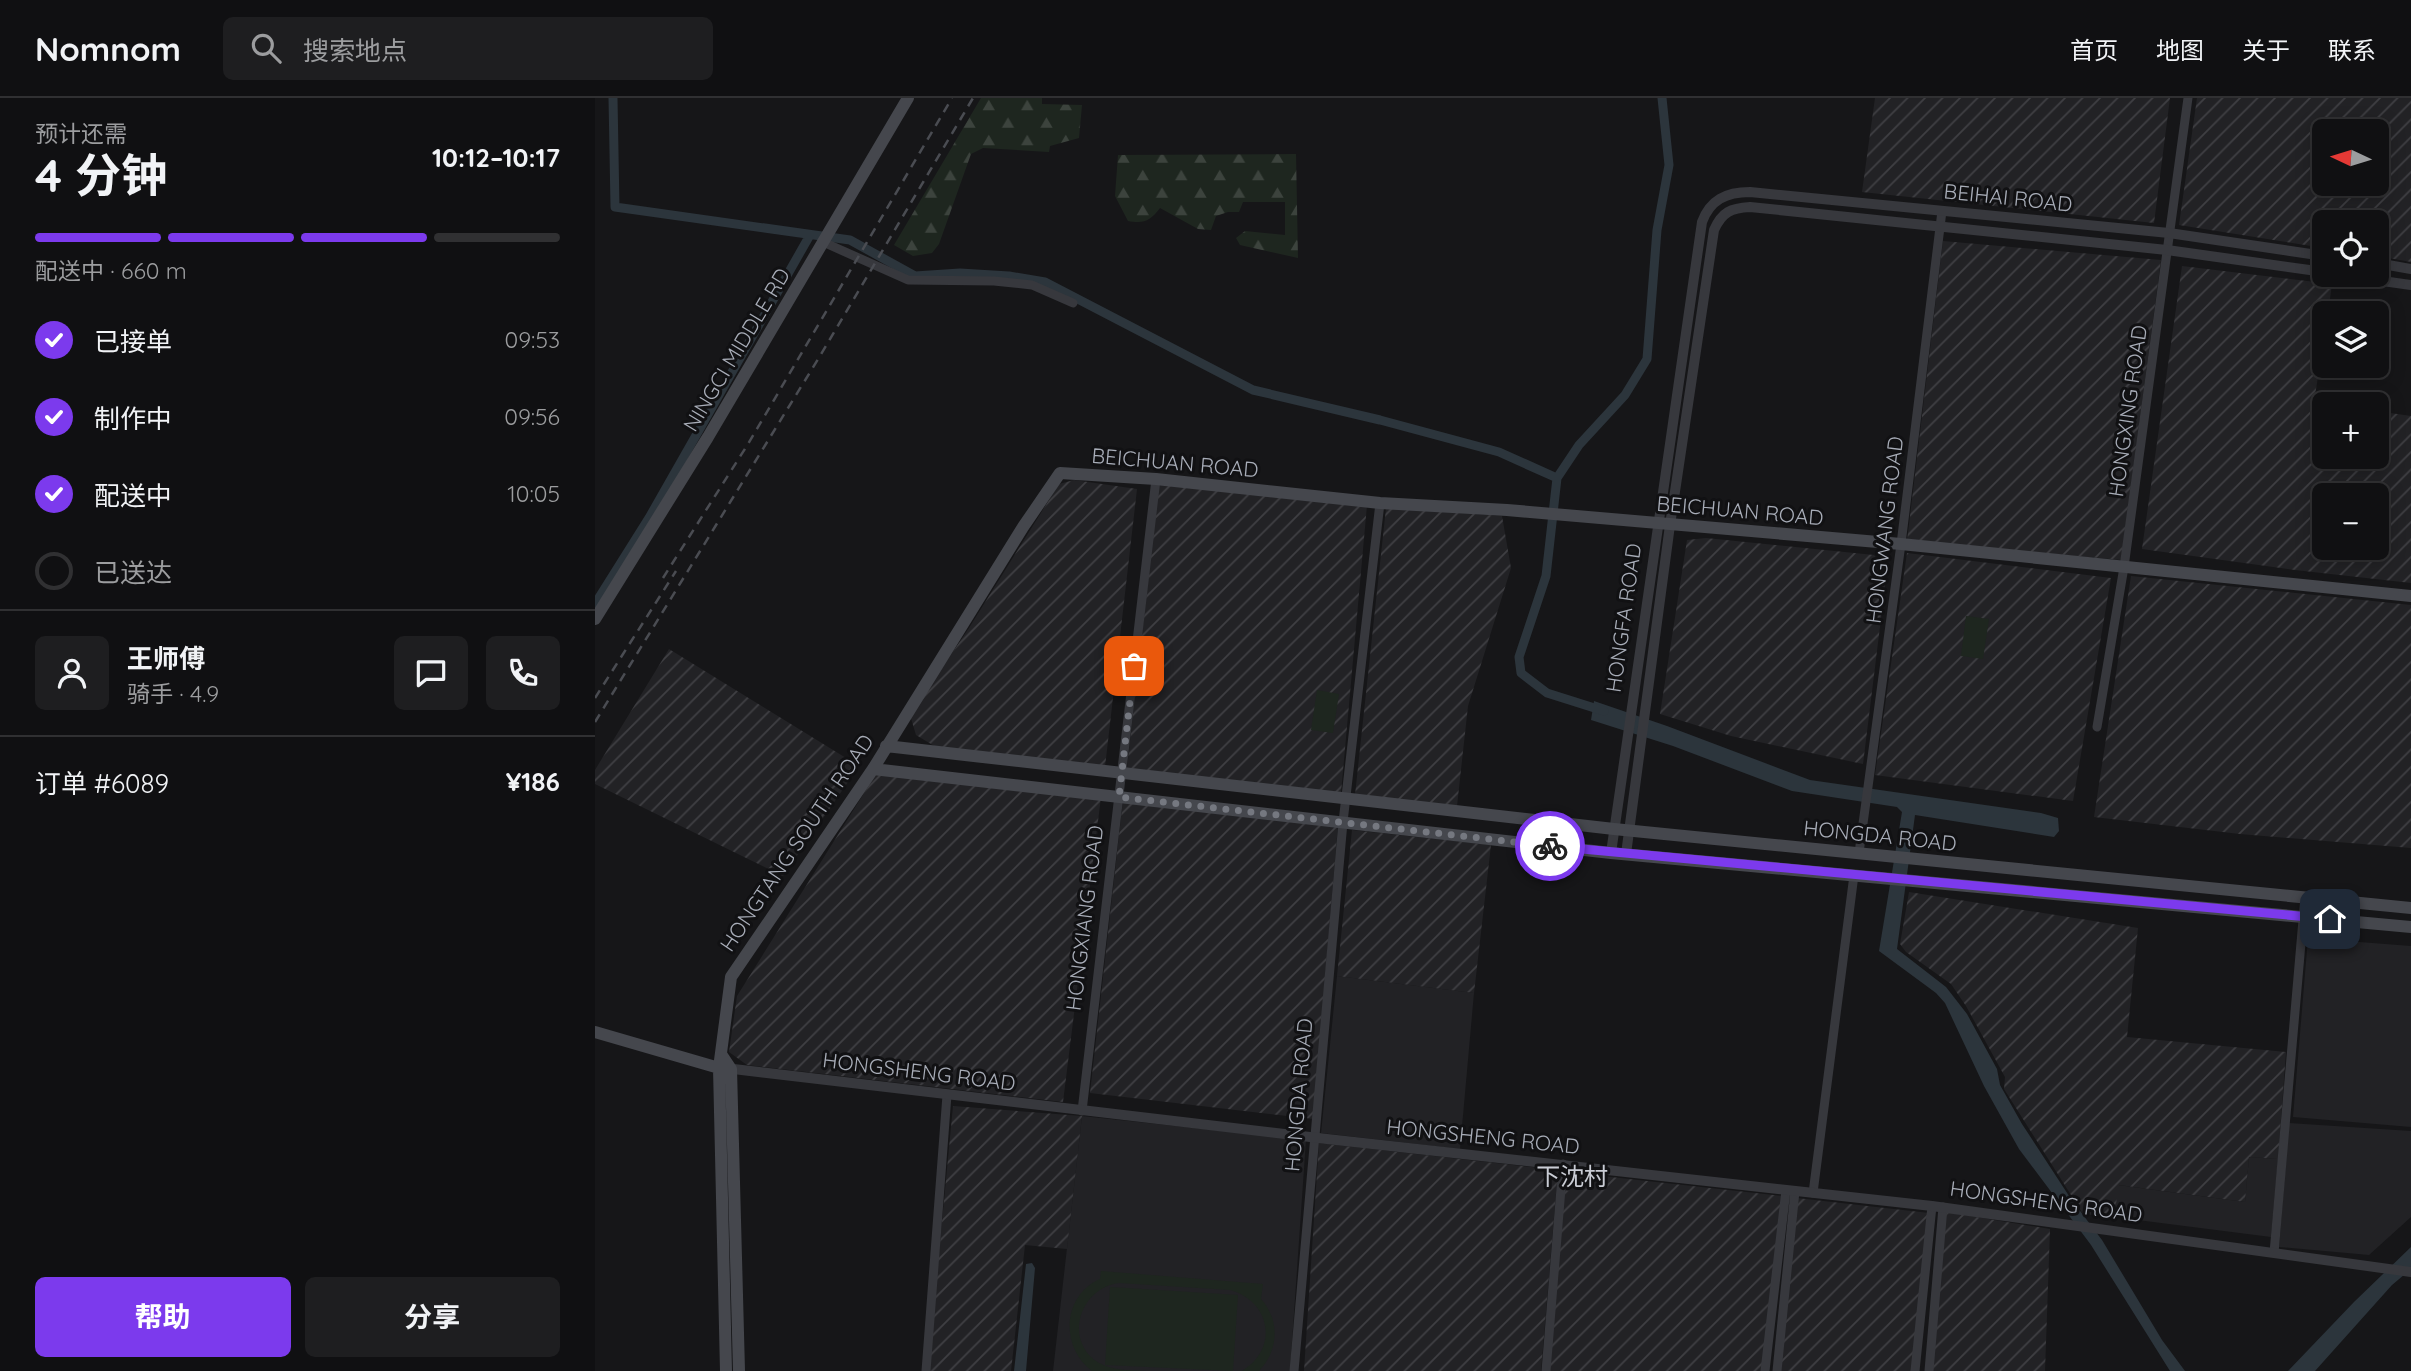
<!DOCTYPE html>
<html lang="zh">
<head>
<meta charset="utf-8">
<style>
  :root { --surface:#101012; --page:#1e1e20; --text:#f1f3f6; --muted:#9c9d9f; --line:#303032; --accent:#7c3aed }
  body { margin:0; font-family:Quicksand,"Noto Sans SC",sans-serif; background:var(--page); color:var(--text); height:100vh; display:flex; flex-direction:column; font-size:26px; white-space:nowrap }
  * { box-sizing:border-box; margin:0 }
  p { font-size:23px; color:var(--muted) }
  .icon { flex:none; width:38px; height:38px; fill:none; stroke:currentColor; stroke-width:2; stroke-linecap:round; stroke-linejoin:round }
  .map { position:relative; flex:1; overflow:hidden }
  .details { display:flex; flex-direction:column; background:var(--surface); width:595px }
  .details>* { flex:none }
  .needle { width:46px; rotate:274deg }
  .buttons { position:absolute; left:1717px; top:21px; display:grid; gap:14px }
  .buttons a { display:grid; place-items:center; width:77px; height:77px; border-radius:10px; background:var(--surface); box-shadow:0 4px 18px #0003,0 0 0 2px var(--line); font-size:35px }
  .pin { position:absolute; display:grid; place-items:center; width:60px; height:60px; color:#fff; margin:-30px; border-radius:14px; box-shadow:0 4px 10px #0006 }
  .courier { position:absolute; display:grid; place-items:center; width:70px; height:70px; margin:-35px; border:5px solid #7c3aed; border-radius:50%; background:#fff; color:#222; box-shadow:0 2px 9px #0007 }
  .overview em { font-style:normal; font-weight:700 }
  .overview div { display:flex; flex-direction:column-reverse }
  .overview { display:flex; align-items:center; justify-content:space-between; height:119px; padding:0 35px }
  h1 { font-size:46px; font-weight:700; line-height:52px }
  .bar { display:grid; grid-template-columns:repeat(4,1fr); gap:10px 7px; align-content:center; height:84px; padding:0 35px }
  .bar i { height:9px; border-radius:5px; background:var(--line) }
  .bar .selected { background:var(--accent) }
  .bar p { grid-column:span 4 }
  .line { display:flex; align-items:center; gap:18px; padding:0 35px; border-top:2px solid var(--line) }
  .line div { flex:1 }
  .round { display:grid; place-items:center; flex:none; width:74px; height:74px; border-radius:10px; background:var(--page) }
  ol { padding:0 35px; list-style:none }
  li { display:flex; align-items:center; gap:21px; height:77px }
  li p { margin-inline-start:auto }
  li .icon { padding:7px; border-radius:50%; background:var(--accent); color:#fff; stroke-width:4 }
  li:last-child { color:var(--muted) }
  li i { width:38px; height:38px; border:4px solid var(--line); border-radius:50% }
  .action { display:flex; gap:14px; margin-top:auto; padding:14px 35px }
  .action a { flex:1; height:80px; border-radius:10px; background:var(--accent); color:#fff; font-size:28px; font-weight:700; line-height:80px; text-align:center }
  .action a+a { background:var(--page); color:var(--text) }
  header { display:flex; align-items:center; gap:42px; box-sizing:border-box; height:98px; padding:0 35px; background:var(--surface); border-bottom:2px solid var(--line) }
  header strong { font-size:33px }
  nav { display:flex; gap:38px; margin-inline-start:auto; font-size:24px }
  .search { width:490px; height:63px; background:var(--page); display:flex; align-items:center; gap:18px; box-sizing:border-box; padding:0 24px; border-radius:10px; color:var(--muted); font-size:26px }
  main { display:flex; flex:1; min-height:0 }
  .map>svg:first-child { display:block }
  .built { fill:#222225 }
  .industrial { fill:url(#industrial-furrows); fill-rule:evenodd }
  .grass { fill:#1e261f }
  .forest { fill:url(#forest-firs) }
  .water { fill:#2c353c }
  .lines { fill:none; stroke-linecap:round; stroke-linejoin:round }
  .canal { stroke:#2c353c; stroke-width:9 }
  .minor { stroke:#37383d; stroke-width:9 }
  .tertiary { stroke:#37383d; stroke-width:10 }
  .secondary { stroke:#45474d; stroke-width:12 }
  .rail { stroke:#4a4c52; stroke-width:2.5; stroke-dasharray:9 7; stroke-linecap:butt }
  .done { stroke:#757880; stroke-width:7; stroke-dasharray:0 12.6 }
  .route { stroke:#7c3aed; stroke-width:9 }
  .labels { text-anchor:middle; stroke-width:6; stroke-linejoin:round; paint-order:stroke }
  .street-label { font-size:21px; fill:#a8adb8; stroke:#111113 }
  .quarter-label { font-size:24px; fill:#c9ccd4; stroke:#111113 }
</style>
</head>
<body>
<header>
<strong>Nomnom</strong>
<div class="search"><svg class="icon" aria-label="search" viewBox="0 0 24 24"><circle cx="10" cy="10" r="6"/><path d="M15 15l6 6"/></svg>搜索地点</div>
<nav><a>首页</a><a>地图</a><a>关于</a><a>联系</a></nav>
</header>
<main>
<section class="details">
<div class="overview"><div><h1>4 分钟</h1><p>预计还需</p></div><em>10:12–10:17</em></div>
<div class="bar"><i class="selected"></i><i class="selected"></i><i class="selected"></i><i></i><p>配送中 · 660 m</p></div>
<ol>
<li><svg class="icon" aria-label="check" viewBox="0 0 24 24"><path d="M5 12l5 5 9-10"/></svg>已接单<p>09:53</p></li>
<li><svg class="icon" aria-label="check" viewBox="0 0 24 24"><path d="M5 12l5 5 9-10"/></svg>制作中<p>09:56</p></li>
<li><svg class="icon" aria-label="check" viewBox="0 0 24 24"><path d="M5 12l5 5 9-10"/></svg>配送中<p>10:05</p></li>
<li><i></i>已送达</li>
</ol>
<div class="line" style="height:126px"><a class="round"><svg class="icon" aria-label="person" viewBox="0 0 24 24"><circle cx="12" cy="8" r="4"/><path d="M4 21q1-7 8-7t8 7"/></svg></a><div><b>王师傅</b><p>骑手 · 4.9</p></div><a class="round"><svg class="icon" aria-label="chat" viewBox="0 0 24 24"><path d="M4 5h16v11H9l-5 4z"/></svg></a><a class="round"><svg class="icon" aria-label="phone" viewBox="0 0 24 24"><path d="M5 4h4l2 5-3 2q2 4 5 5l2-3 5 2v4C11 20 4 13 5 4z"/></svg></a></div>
<div class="line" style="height:91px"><div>订单 #6089</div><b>¥186</b></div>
<div class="action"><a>帮助</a><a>分享</a></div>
</section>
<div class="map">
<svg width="1816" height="1273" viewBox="0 0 1816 1273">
  <defs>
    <pattern id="industrial-furrows" width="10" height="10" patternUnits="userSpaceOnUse" patternTransform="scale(1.75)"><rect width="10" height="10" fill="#222225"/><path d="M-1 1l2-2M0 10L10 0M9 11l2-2" fill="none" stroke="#3f3f43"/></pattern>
    <pattern id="forest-firs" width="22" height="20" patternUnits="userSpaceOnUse" patternTransform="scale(1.75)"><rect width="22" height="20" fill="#1e261f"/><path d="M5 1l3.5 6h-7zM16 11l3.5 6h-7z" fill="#3c433d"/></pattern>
  </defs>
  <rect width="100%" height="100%" fill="#161618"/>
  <path class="built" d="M1713,840L1816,848V1029L1698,1019Z
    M742,878L879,895L865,1051L726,1035Z
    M487,1018L711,1042L695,1273H458Z
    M1694,1025L1816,1033V1119L1774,1157L1684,1149Z
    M1654,1059L1683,1061L1676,1139L1519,1119L1523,1087L1650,1104Z"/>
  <path class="industrial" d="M1280,0H1575L1559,125L1267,94Z
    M1602,0H1816V164L1782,158V124H1729V150L1584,127ZM1729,33H1782V86H1729Z
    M1348,143L1566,162L1526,462L1312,443Z
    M1587,168L1737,186L1733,215H1729V240L1719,304L1731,306H1729V359H1782V313L1816,318V485L1700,472L1547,451ZM1729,397H1782V450H1729Z
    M479,382L542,391L510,669L341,649L321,637L315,617L374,530L464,386Z
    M564,385L772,407L746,695L532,670Z
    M791,410L907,418L916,470L873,608L862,708L760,697Z
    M1111,440L1279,457L1292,472L1268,666L1136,638L1065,616L1092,442Z
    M1312,455L1516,480L1478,703L1280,677Z
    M1536,478L1816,507V750L1645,736L1499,719Z
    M74,551L264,668L188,778L0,686V672Z
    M281,676L506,699L468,1004L152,967L134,954L142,898Z
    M528,702L743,727L718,1021L495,995Z
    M757,732L896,747L879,895L742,878Z
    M1314,794L1543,830L1532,939L1691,954L1683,1061L1654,1059L1650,1104L1524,1087L1519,1119L1488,1116L1409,991L1410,979L1371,908L1356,886L1311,854L1305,846Z
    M358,1008L487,1018L472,1151L430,1147L416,1273H335L338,1219Z
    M724,1045L963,1072L946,1273H709Z
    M971,1074L1188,1098L1167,1273H954Z
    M1202,1100L1334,1115L1317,1273H1184Z
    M1351,1114L1455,1131L1450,1273H1337Z"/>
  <path class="grass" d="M1371,518L1394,521L1388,561L1366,558Z
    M722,592L744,596L738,635L716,632Z
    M506,1173L668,1186L666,1201C685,1222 684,1252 664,1273H647C684,1251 676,1203 635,1192L524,1185C484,1190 468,1244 504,1265C518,1273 537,1272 552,1273H497C465,1249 467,1198 505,1181Z
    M515,1189L643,1197L638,1273L510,1267Z"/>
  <path class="forest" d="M386,0H447V6L487,7L484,40L455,48L454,54L388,50L376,56L344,146L337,155L318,158L299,147Z
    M701,56L703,160L645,147L641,140L650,133L690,137V104H648L644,114H633L621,118L616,132L603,131L565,110C555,123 549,126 533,123L520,98L523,57Z"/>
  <path class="water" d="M999,603L1072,628L1215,682L1446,715L1463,720L1464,733L1459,739L1320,717L1302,851L1351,889L1372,916L1402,971L1405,987L1427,1026L1476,1101L1507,1142L1567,1242L1590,1273H1575L1496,1147L1424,1051L1389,988L1350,905L1341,895L1284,853L1307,714L1302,709L1197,693L1078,648L996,622Z
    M1816,1149V1171L1797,1187L1720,1273H1693L1759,1204Z
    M437,1165L440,1170L431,1273H419L431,1166Z"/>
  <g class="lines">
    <path class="canal" d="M18,0L20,109L255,142L320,178L365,175L414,178L450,184L658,292L785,322L904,354L962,380
      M0,506L54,420L215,137
      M1009,613L952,595L926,575L924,559L951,478L962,380L984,347L1030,297L1052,261L1062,132L1074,67L1067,0"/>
    <path class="minor" d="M228,144L313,182L399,183L437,187L478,205
      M1502,629L1529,469L1593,0
      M1264,755L1306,446L1347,113
      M487,1013L561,381
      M1218,1095L1259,777
      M1679,1155L1710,799
      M331,1273L352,997
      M699,1273L748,724L785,405
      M951,1273L968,1066
      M1170,1273L1191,1092
      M1182,1273L1200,1093
      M1320,1273L1337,1108
      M1334,1273L1348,1109"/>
    <path class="tertiary" d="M1782,165L1816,171
      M1745,177L1816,187
      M1016,755L1107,124C1115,102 1131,94 1155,94L1574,135L1729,158
      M1031,756L1075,427L1119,132C1127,114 1136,110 1155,109L1572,152L1729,174
      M130,970L732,1041L1337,1108L1816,1174"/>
    <path class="secondary" d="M0,521L113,339L313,0
      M291,648L1019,731L1816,810
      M278,671L1016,755L1816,829
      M0,934L124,970
      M126,956L136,971L144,1273
      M131,1273L124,970L136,879L278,671L428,429L465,375L561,381L785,405L912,412L1306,446L1816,498"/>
    <path class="rail" d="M68,480L153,346L357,0
      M0,600L81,473
      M0,624L225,258L378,0"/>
  </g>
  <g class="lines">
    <path class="done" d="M539,568L524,699L955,748"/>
    <path class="route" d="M955,748L1735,821"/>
  </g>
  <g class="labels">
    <g class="street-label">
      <text transform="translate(1413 100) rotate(6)" y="7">BEIHAI ROAD</text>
      <text transform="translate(142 252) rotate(-59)" y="7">NINGCI MIDDLE RD</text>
      <text transform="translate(1533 313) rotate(-82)" y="7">HONGXING ROAD</text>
      <text transform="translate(580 365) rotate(5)" y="7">BEICHUAN ROAD</text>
      <text transform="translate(1145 413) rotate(5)" y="7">BEICHUAN ROAD</text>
      <text transform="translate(1290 432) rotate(-83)" y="7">HONGWANG ROAD</text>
      <text transform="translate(1029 520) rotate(-82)" y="7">HONGFA ROAD</text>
      <text transform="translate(1285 738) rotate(6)" y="7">HONGDA ROAD</text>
      <text transform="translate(202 745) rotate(-56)" y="7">HONGTANG SOUTH ROAD</text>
      <text transform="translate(490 820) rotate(-83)" y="7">HONGXIANG ROAD</text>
      <text transform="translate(324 974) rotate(7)" y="7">HONGSHENG ROAD</text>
      <text transform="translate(704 997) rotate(-85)" y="7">HONGDA ROAD</text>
      <text transform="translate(888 1039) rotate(6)" y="7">HONGSHENG ROAD</text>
      <text transform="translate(1451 1104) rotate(8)" y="7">HONGSHENG ROAD</text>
    </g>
    <g class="quarter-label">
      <text x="977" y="1087">下沈村</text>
    </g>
  </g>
</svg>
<div class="buttons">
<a><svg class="needle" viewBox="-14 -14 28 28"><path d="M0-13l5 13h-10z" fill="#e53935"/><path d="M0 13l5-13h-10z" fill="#9c9d9f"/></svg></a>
<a><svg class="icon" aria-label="locate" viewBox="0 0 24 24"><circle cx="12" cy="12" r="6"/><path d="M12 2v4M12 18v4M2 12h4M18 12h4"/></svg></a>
<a><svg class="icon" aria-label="layers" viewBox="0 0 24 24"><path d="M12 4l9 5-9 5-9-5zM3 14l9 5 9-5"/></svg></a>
<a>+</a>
<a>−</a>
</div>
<div class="pin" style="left:539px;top:568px;background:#ea580c"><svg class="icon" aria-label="bag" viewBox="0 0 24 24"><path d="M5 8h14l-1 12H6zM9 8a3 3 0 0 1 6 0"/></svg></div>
<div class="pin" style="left:1735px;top:821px;background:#1f2937"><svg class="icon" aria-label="home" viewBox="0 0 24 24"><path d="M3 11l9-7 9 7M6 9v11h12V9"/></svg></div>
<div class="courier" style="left:955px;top:748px"><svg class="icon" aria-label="bike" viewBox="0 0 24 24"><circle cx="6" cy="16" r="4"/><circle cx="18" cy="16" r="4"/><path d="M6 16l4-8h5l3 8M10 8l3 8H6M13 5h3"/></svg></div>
</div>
</main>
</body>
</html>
